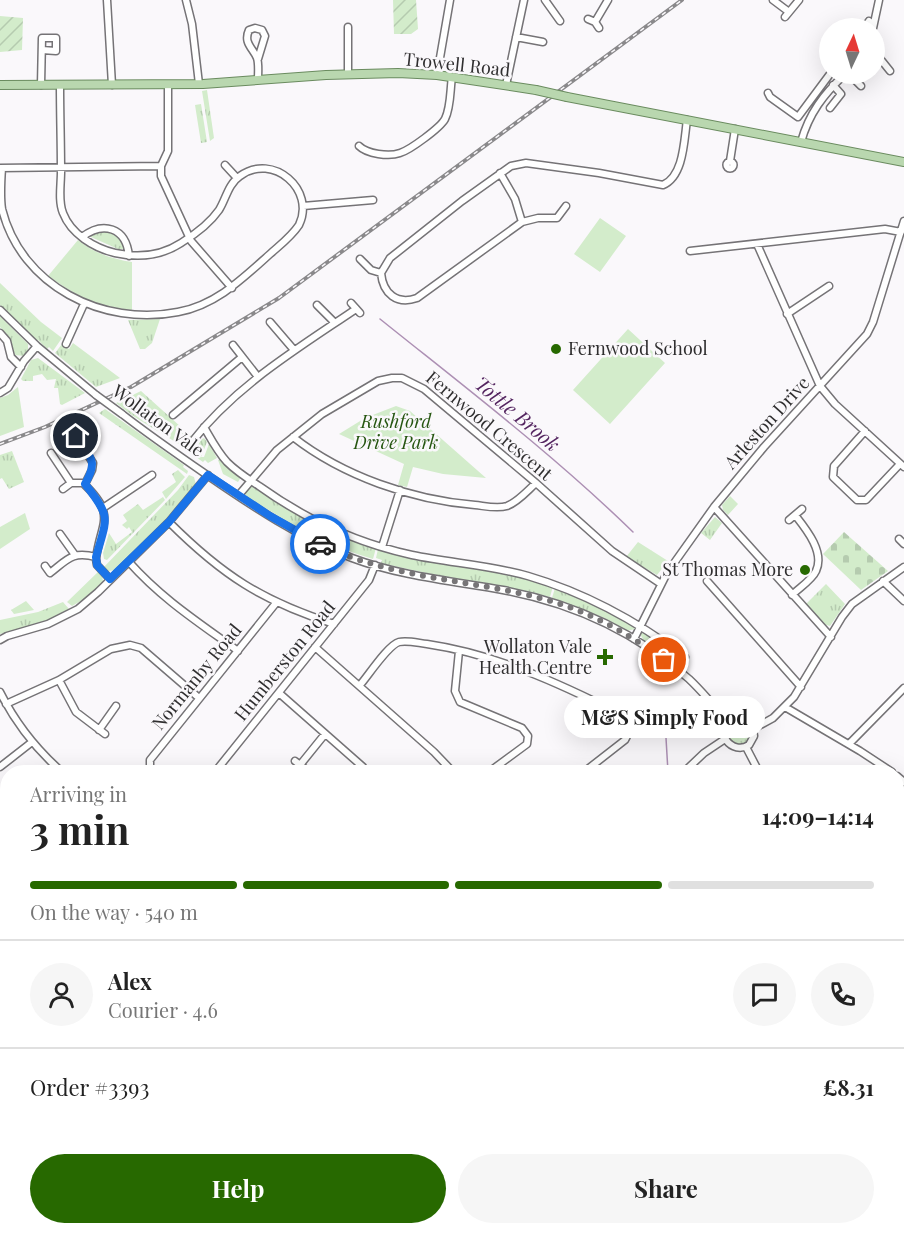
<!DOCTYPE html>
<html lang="en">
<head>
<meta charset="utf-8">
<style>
  :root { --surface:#fff; --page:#f6f6f6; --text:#222; --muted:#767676; --line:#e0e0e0; --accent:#276900 }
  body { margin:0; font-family:"Playfair Display",serif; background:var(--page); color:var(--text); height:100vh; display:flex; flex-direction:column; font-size:22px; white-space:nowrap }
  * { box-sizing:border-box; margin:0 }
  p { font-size:20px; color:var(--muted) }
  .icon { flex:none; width:33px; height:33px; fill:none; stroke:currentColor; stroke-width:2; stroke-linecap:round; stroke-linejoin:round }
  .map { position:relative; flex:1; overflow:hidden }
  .panel { position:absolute; left:0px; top:765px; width:904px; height:470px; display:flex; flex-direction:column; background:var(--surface); border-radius:24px 24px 0 0; box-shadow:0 6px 24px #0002 }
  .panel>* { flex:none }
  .needle { width:39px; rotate:4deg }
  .buttons { position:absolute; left:819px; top:18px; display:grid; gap:12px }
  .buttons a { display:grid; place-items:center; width:66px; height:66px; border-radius:50%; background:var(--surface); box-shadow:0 6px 24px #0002; font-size:30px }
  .pin { position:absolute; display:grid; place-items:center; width:51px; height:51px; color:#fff; margin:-26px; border:3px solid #fff; border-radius:50%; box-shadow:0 2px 6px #0007 }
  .courier { position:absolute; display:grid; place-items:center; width:60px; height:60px; margin:-30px; border:4px solid #1a73e8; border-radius:50%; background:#fff; color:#222; box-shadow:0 2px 8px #0007 }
  .bubble { position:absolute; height:42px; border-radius:21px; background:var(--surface); box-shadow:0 6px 24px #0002; font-size:20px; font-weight:700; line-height:42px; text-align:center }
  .head em { font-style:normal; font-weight:700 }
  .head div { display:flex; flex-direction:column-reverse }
  .head { display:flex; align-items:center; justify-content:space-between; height:102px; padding:0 30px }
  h1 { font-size:39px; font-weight:700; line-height:45px }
  .bar { display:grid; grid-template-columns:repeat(4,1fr); gap:9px 6px; align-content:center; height:72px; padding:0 30px }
  .bar i { height:8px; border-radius:4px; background:var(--line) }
  .bar .selected { background:var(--accent) }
  .bar p { grid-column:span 4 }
  .line { display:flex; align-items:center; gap:15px; padding:0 30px; border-top:2px solid var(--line) }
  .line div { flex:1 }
  .round { display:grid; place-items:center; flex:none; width:63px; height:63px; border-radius:32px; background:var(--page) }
  .primary-button { display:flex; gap:12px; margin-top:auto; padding:12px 30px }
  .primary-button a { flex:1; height:69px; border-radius:36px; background:var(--accent); color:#fff; font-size:24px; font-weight:700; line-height:69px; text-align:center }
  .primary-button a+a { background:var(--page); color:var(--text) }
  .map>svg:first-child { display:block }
  .grass { fill:url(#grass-tufts) }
  .forest { fill:url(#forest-firs) }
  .cemetery { fill:url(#cemetery-stones) }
  .park { fill:#d3eccb }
  .garden { fill:url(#garden-furrows) }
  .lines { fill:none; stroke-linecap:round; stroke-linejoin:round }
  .stream { stroke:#ad90b4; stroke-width:1.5 }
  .minor-casing { stroke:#757376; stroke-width:9 }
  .major-casing { stroke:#6a8b5f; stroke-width:10 }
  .minor { stroke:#fff; stroke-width:6 }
  .major { stroke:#b9d7af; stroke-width:8 }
  .rail-casing { stroke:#8a898b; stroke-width:4 }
  .rail { stroke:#faf8fb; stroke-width:1.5; stroke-dasharray:4.5; stroke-linecap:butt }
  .minor-bridge-casing { stroke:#757376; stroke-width:9; stroke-linecap:butt }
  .major-bridge-casing { stroke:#6a8b5f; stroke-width:10; stroke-linecap:butt }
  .minor-bridge { stroke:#fff; stroke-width:6 }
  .major-bridge { stroke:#b9d7af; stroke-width:8 }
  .done { stroke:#777577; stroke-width:6; stroke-dasharray:0 10.8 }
  .route { stroke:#1a73e8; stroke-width:8 }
  .poi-dot { fill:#276900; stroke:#faf8fb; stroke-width:2 }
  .labels { text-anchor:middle; stroke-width:5; stroke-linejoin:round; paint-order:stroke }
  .street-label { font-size:18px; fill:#302f30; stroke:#faf8fb }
  .poi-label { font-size:18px; fill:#302f30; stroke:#faf8fb; text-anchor:end }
  .park-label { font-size:18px; font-style:italic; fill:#265611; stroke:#faf8fb }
  .water-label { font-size:20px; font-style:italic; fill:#552661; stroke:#faf8fb }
</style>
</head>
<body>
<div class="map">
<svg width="904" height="1234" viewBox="0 0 904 1234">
  <defs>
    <pattern id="grass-tufts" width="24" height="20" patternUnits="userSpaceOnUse" patternTransform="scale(1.5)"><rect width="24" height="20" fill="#d3eccb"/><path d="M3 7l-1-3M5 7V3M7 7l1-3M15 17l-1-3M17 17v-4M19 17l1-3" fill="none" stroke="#b5cbaf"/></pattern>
    <pattern id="forest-firs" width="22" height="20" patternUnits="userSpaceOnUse" patternTransform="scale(1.5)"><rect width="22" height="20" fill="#d3eccb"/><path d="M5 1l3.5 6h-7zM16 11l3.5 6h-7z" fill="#b5cbaf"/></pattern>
    <pattern id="cemetery-stones" width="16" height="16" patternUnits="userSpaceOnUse" patternTransform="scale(1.5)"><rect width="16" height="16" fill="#d3eccb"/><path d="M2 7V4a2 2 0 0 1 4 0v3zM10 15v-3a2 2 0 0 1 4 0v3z" fill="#b5cbaf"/></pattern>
    <pattern id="garden-furrows" width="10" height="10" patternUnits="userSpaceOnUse" patternTransform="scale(1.5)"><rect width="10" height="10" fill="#d3eccb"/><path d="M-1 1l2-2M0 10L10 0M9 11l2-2" fill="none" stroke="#b5cbaf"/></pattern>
  </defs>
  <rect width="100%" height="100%" fill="#faf8fb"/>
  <path class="grass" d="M207,90L214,138L210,141L202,91Z
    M201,104L207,142L201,143L195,105Z
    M104,230L120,238L125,249H118L91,237V233Z
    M0,283L41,322L62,338L53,351L49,347L47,349L38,340L36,341L0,305Z
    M0,316L28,344V350L24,356L15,355L10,338L0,327Z
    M160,319L152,343L145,349H140L128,320Z
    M73,343L120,378L96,387L55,353L62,344L69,349Z
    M38,358L85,393L62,405L60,404L58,388H54L56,379L47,380L42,374L33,376V381H23L21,379L31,360Z
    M141,391L191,436L182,446L133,416L116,403Z
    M105,409L184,465L183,467L188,471L187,474L99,413Z
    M204,438L207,442L201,457H204L209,444L217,458L208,463L205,460L203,462L193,455V452L202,439Z
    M12,451L24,482L9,489L2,478L0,479V455Z
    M221,459L241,477L238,482L223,474L218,460Z
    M178,470L185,477L166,499L162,492L176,482L172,474Z
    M189,475L194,477L196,485L174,511L116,570L108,571L103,568L178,490Z
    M251,486L296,513L376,548L373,559C327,546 287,522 246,496L244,491Z
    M730,496L738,504L728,515L723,510L722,505Z
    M163,497L165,500L107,560L104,559L103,553L109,533L116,544L132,532L129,527L127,529L122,525L127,521L123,515L138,504L143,510Z
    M715,517L722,523L710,540L701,533Z
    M638,542L668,561L657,575L626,557Z
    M378,549L509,574L553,586L550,597C494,583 437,577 381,563L382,560L376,558Z
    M99,571L102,575L103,581L88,597L72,606L67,602Z
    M826,584L845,604L830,626L823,624L806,604Z
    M555,588L598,605L635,626V629L627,631L602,617L552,598Z
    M26,601L34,610L14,614L11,610Z
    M63,602L69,609C47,623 24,628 0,634V620L38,612Z
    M643,631L667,647L661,652L644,641L640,634Z
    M728 735a11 11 0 1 1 22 0a11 11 0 1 1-22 0Z
    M0,1062L7,1066V1159L0,1157Z"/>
  <path class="forest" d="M7,1119L6,1148L0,1142V1131Z"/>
  <path class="cemetery" d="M844,532L888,571L861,590L823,554Z"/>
  <path class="park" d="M600,218L626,236L600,272L574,254Z
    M78,240C94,253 112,259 132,262V310C96,306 78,297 48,276Z
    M628,329L665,363L610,424L573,390Z
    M18,387L24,427L0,436V398L8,395Z
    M396,406L410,411L486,478L443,474L413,467L407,487L398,485L404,464L339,434L365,418Z
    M25,513L30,529L0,549V527Z
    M233,1227H510L530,1234H236L238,1232Z"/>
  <path class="garden" d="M393,0H416L418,29L411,34H394Z
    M0,16L23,18L22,50L0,52Z"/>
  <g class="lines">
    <path class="stream" d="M380,319C466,388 554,455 633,532
      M657,708L666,738L668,772
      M885,1227L886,1234"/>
    <g class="minor-casing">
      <path id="minor" d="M107,0L112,85
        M186,0L192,24L199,84
        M545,0L560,21
        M773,0L789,12
        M785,17L799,0
        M588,19L595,22L599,28
        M595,22L608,0
        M348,27V74
        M864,28L869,21
        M873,28L879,0
        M516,37L543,42
        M874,51L890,71
        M258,59L265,36L262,30L255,28L249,30C243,43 253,48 257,58C259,64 258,73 258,79
        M849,74L861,86
        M437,75L450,0
        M41,85L42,38H56V51L42,50
        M168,85V151L161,166V176L191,241L232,288
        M506,85L524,0
        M768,93L770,97L798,117L830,74
        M830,108L841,94L833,85
        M801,142C809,113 824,94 845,74
        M359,146C367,154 389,157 400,153C410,150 440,128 445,119C451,107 450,90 452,77
        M730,161L735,129
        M726.5 165a3.5 3.5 0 1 1 7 0a3.5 3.5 0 1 1-7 0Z
        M225,165L237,178
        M0,168L161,166
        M2,168C1,182 0,196 2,209C21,286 103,327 178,312C216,305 242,279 270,254C280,245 291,237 299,225C316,190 273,152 240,176C228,184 226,199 219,210C210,223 194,235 181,243C161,256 138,258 115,253C94,248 71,234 63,213C58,201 61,185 61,172C61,143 60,114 60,85
        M500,173L515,199L522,222
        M303,206L373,200
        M566,206L557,218H538L522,222L417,298C397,305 383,294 381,273L390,258L462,201L511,166L526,163L599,173L663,185C684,176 684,140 687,120
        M82,237C103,221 126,227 129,256
        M757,244L820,386L835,404L904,467
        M690,251L885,229L901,232
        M360,259L371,270L381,273
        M351,303L360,313
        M317,305L335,323
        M0,310L37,346L96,395
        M787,314L829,286
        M270,322L294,350
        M0,333L7,341L11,357L21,367
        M66,344L84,304
        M233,345L258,377
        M0,393L8,388L24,361L37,346
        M122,414C149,435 178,455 207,475C252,506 300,538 352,558C400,576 452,581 503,590C572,603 636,632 689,679C703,692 715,708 730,722
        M173,415L242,357
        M204,427C211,439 217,451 227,462C236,471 248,479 259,486C305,519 357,543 412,555C450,563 490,565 528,576C586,593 637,621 685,657
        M71,429L93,463L92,470L85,484
        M865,431L834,466L833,477L857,500H866L900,464
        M293,437C343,476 412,500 475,505C485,506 497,509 507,506C518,502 527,491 536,483
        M191,443C235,386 297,349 356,309
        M51,453L71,483
        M63,489L71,483H83C118,516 100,523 96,559L97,565L110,579
        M238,496L277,450L322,414L378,381L392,378H402L424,389L536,483L612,551L661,584
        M714,507L831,637
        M103,508L152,475
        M789,520L802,509
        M169,522C222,575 262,601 334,624
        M60,534L75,555
        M899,539L904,544
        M382,547L400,490
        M129,562C162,599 198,622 238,651
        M45,566L50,573C68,559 72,551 96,557
        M707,581L801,687
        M883,581L904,601
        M792,595C799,588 812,580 816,571C825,552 806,529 795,515
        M634,639L667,573L714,507L764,447L867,334L873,322L904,221
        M0,640L7,636L48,624L78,609L98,592L169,522L208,475
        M315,647L434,752L453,772
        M459,651L455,691L460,702L522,728L528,736L527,744L489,772
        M59,680L76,712L105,734
        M360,685C368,676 388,645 399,642C407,640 418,643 427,644C495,654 559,683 620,714C629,721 631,730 625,740L584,772
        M0,692C16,724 36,749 62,772
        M279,693L363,767L367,772
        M6,704L59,680L111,649L130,645L141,648L199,698
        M785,707L860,751L892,772
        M731,721L742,722L753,729L754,736L749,745C741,750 732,748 726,740L725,729Z
        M753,729L773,718L794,697L842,617L852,604L904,567
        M99,730L116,706
        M849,744L904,688
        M746,747L759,772
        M295,761L309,772
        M300,765L325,734
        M0,767L32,742
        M150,772V760L276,603
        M215,772L369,580L375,565
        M684,772L704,753L725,739
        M897,776L904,782
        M0,799L8,805
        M0,919L1,925
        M897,954L904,950
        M0,978L8,980
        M897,1027L904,1043
        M897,1165L904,1164
        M0,1194L8,1196
        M601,1227L611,1232
        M730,1227L785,1232L821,1227
        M837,1227L848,1234
        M39,1234L42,1227
        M156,1234L164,1227
        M649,1234L653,1227
        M702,1234L705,1227"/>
    </g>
    <g class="major-casing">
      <path id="major" d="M0,85L203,84L326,75L398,73L437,75L536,90
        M567,97L904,162"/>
    </g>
    <use href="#minor" class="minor"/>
    <use href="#major" class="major"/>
    <g class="rail-casing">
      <path id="rail" d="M0,444L45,427L131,387L279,298L682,0"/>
    </g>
    <use href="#rail" class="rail"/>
    <g class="minor-bridge-casing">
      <path id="minor-bridge" d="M96,395L122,414"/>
    </g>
    <g class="major-bridge-casing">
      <path id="major-bridge" d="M536,90L567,97"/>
    </g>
    <use href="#minor-bridge" class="minor-bridge"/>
    <use href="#major-bridge" class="major-bridge"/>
  </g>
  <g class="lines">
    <path class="done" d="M320,544C393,580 474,579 551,601C591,613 630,634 664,660"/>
    <path class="route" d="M76,436C90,457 99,460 85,484C112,518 107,517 96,557L97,565L110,579L169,522L208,475L270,516L320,544"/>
  </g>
  <g class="poi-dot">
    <circle cx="556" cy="349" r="6"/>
    <circle cx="805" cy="570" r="6"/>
    <path d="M602 648h6v6h6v6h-6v6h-6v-6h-6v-6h6z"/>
  </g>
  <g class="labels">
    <g class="street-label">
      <text transform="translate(457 65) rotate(6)" y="6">Trowell Road</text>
      <text transform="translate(158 421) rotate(36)" y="6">Wollaton Vale</text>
      <text transform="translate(767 423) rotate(-48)" y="6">Arleston Drive</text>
      <text transform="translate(489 426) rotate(40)" y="6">Fernwood Crescent</text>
      <text transform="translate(285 661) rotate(-51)" y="6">Humberston Road</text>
      <text transform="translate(197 677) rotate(-51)" y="6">Normanby Road</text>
    </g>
    <g class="poi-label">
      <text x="568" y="355" text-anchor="start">Fernwood School</text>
      <text x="793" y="576">St Thomas More</text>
      <text x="592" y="653">Wollaton Vale<tspan x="592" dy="21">Health Centre</tspan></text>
    </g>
    <g class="park-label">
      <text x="396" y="428">Rushford<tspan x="396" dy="21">Drive Park</tspan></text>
    </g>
    <g class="water-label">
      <text transform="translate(517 414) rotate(40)" y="7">Tottle Brook</text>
    </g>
  </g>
</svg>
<div class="buttons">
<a><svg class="needle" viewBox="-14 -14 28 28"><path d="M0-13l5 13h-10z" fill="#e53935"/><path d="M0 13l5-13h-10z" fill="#767676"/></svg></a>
</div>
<div class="pin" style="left:664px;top:660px;background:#ea580c"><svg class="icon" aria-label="bag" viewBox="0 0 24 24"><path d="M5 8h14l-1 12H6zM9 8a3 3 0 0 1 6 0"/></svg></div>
<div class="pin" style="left:76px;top:436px;background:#1f2937"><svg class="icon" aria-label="home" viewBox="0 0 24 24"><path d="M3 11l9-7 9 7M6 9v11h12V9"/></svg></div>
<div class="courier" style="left:320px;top:544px"><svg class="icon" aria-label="car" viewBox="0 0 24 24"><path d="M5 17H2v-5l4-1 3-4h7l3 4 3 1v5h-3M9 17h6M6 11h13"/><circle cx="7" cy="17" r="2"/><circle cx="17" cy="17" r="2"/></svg></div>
<div class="bubble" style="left:564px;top:696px;width:201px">M&amp;S Simply Food</div>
<section class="panel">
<div class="head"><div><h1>3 min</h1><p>Arriving in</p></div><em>14:09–14:14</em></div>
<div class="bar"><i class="selected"></i><i class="selected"></i><i class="selected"></i><i></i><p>On the way · 540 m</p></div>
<div class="line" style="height:108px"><a class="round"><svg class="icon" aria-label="person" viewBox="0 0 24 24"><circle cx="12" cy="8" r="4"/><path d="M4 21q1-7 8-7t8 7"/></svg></a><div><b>Alex</b><p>Courier · 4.6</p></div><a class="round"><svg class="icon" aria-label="chat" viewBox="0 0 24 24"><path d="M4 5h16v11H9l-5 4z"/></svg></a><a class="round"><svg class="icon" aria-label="phone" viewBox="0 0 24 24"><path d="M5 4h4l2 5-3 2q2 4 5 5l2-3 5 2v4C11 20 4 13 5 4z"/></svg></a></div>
<div class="line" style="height:78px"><div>Order #3393</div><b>£8.31</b></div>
<div class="primary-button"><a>Help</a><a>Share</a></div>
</section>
</div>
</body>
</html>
